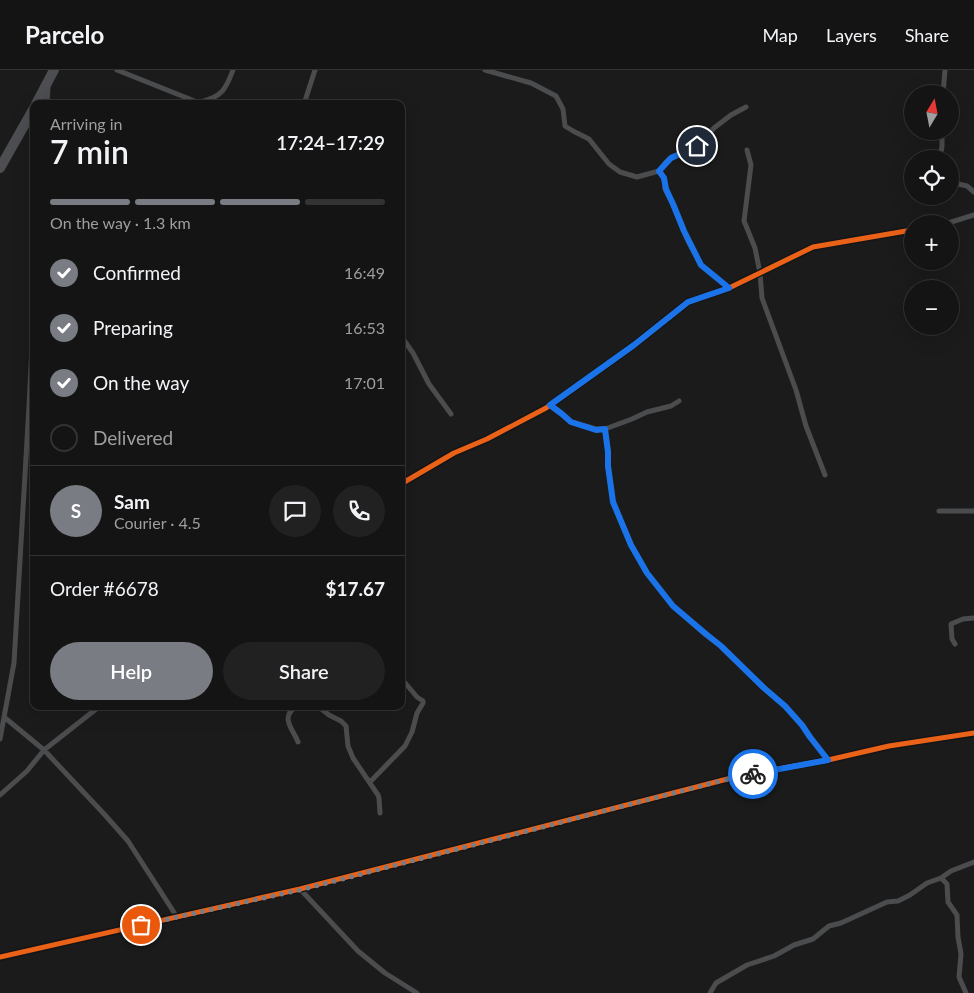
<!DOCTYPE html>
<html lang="en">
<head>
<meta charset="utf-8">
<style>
  :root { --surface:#141414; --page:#212122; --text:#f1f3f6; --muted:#9d9ea0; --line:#333334; --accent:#7a7c83 }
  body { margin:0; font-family:Lato,sans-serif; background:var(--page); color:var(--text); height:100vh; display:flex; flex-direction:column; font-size:19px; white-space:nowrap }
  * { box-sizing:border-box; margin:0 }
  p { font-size:16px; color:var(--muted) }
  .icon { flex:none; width:28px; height:28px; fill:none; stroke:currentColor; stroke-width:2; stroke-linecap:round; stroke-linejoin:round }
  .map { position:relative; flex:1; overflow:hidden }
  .details { position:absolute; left:30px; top:30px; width:375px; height:610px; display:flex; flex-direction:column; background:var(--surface); border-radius:10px; box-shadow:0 5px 20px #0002,0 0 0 1px var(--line) }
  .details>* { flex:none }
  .needle { width:32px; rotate:10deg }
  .tools { position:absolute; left:904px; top:15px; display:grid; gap:10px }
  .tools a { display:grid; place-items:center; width:55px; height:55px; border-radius:50%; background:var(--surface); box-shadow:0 5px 20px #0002,0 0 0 1px var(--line); font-size:25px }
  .pin { position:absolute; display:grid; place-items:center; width:42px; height:42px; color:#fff; margin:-21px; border:2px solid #fff; border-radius:50%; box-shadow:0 1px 5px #0007 }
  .courier { position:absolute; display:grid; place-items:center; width:50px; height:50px; margin:-25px; border:4px solid #1a73e8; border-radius:50%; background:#fff; color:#222; box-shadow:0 1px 6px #0007 }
  .headline em { font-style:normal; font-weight:600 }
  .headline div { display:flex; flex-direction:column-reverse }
  .headline { display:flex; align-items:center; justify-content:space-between; height:85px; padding:0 20px }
  h1 { font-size:32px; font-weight:600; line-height:38px }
  .bar { display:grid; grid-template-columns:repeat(4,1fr); gap:8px 5px; align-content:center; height:60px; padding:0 20px }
  .bar i { height:6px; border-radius:4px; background:var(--line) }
  .bar .active { background:var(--accent) }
  .bar p { grid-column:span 4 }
  .line { display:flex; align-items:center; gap:12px; padding:0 20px; border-top:1px solid var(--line) }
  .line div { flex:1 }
  .round { display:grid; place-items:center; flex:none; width:52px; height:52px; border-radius:26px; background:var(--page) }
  ol { padding:0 20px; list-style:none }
  li { display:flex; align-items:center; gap:15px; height:55px }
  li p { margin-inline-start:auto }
  li .icon { padding:5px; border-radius:50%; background:var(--accent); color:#fff; stroke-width:4 }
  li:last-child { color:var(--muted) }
  li i { width:28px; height:28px; border:2px solid var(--line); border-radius:50% }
  .cta { display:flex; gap:10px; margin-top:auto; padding:10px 20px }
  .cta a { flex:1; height:58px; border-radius:30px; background:var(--accent); color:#fff; font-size:20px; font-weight:600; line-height:58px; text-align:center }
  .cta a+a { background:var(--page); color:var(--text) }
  header { display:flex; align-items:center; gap:30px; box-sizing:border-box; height:70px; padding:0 25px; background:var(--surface); border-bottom:1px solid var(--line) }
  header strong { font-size:24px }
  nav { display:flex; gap:28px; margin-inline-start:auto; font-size:18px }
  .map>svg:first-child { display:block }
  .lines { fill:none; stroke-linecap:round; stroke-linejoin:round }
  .street { stroke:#4b4c4e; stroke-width:5 }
  .highway { stroke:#4d4e51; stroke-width:10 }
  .cycleway-casing { stroke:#151517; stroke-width:8 }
  .cycleway { stroke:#ea6118; stroke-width:5 }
  .done { stroke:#7a7c83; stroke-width:5; stroke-dasharray:0 9 }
  .route { stroke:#1a73e8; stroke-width:6 }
</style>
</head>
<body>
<header>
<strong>Parcelo</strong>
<nav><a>Map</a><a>Layers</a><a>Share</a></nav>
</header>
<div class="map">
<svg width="974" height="923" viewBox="0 0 974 923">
  <rect width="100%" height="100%" fill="#1b1b1b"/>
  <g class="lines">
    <path class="street" d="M117,0L202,34
      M485,0L531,13L556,26L563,39L565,56L573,61L589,69L609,94L620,102L637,107L659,101L666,92L671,88L697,76L714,58L731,45L746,37
      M943,24L945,0
      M200,32C222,27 226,19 233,0
      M47,34L48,17
      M304,34L315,0
      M747,80L751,95L744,151L755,178L760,203L762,228L796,320L806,356L825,405
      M940,89L942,76V61
      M659,101L664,108L665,119L673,134L688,171L701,195L729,218
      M950,112L967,116L974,122
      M945,154L974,145
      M401,266L413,283L429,314L451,344
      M550,335L562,344L571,352L596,359H605L608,382V397L613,432L631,475L647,503L673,536L706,565L721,576L764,618L785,636L802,655L810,667L828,690
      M605,359L632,349L647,342L671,336L679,331
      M401,414L454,383L487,369L546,338L634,275L688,232L729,218L813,177L912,160
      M939,441H974
      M955,574L952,569L951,554L963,549L974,548
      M297,636C279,647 293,659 298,672
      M319,637L329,645L341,651L346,656L348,676L353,688L378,725L379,728L380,743
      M4,647L44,680L105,745L128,771L177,847
      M0,669L14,593L29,336L34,238
      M370,712L405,676L412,662L417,643L423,633V631L417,627L401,608
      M0,725L27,701L44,680L100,636
      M941,808L951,801L974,792
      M300,819L358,881L385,903L417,923
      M0,887L300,819L739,706L828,690L889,676L974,663
      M710,923L716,913L747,895L774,886L794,875L813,869L829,856L841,853L887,832L898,831L910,825L927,813L941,808L947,814L948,832L957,845L958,867L961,884L959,907L966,923"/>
    <path class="highway" d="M36,34L54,0
      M0,98L34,38"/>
    <g class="cycleway-casing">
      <path id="cycleway" d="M401,414L454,383L487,369L546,338L634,275L688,232L729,218L813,177L912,160
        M0,887L300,819L739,706L828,690L889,676L974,663"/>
    </g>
    <use href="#cycleway" class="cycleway"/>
  </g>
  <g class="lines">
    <path class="done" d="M141,855L300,820L720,711L753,704"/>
    <path class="route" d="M697,76L671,88L659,101L664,108L666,119L673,134L684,161L701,195L729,218L688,232L634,275L550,335L562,344L571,352L596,360L605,359L608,382V396L613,432L631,475L647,503L673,536L706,564L721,576L764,618L785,636L802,655L810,667L828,690L753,704"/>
  </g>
</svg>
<div class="tools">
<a><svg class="needle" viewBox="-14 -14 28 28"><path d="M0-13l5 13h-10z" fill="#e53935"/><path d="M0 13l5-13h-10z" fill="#9d9ea0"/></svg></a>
<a><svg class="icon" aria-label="locate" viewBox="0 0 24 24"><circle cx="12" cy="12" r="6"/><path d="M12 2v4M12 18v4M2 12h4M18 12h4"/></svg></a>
<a>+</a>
<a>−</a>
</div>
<div class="pin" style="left:141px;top:855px;background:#ea580c"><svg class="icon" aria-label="bag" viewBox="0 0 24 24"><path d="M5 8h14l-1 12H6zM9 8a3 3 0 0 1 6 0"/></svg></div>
<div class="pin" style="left:697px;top:76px;background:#1f2937"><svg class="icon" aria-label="home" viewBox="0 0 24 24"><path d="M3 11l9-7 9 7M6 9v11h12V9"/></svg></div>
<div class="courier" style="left:753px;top:704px"><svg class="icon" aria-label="bike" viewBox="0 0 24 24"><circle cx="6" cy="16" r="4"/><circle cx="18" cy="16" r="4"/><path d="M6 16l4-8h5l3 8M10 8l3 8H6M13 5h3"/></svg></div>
<section class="details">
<div class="headline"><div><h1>7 min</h1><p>Arriving in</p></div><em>17:24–17:29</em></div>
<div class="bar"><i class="active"></i><i class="active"></i><i class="active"></i><i></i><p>On the way · 1.3 km</p></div>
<ol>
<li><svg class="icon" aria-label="check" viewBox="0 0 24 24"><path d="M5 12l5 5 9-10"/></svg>Confirmed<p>16:49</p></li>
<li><svg class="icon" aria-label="check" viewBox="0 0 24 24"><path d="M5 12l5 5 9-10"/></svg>Preparing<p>16:53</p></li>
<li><svg class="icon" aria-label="check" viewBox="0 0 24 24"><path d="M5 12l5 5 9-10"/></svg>On the way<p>17:01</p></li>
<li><i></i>Delivered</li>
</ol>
<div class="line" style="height:90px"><b class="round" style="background:var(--accent);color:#fff">S</b><div><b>Sam</b><p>Courier · 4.5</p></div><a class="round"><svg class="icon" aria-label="chat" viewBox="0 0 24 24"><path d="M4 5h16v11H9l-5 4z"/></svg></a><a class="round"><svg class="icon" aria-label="phone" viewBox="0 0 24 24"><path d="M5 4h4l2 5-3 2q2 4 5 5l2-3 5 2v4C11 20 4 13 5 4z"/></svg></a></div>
<div class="line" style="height:65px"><div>Order #6678</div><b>$17.67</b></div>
<div class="cta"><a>Help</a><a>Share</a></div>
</section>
</div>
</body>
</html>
